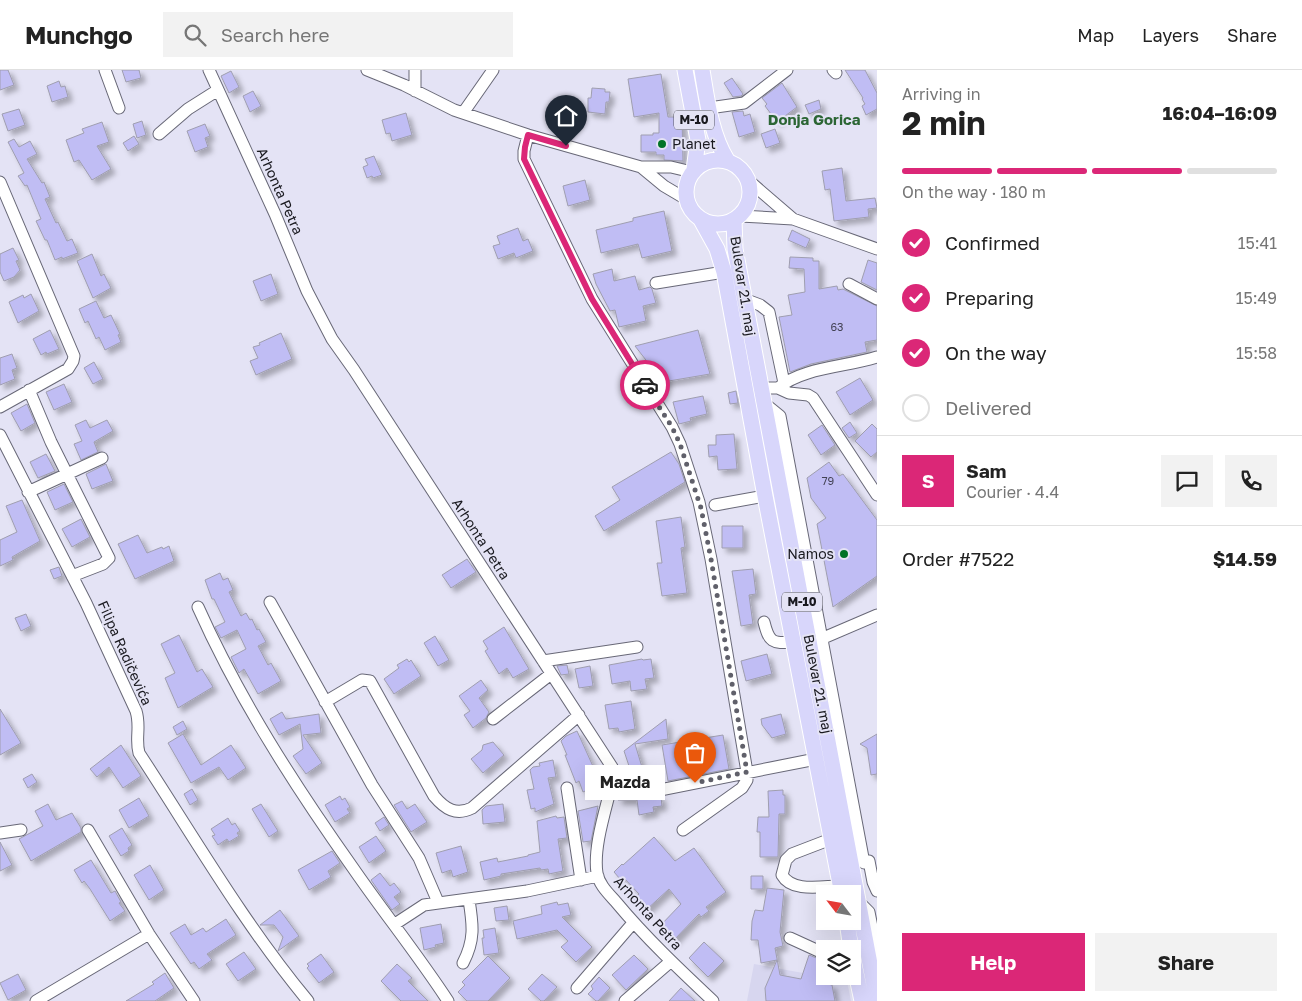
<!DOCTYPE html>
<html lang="en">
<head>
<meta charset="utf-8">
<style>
  :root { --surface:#fff; --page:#f2f2f2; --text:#222; --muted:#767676; --line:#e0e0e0; --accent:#db2777 }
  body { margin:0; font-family:"Golos Text",sans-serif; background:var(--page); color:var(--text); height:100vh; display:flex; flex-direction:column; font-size:19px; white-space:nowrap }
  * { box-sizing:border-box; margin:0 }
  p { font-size:16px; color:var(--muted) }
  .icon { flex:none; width:28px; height:28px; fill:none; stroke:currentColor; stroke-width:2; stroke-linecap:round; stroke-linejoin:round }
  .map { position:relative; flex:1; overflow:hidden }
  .details { display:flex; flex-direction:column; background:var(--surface); width:425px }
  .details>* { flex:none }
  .needle { width:32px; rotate:301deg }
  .tools { position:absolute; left:816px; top:815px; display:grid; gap:10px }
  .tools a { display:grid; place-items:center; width:45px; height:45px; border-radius:0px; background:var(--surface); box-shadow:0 5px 20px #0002; font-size:25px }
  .pin { position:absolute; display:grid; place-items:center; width:42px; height:42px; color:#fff; margin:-51px -21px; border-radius:50% 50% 50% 0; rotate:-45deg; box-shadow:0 0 5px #0007 }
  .pin .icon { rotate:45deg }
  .courier { position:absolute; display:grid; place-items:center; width:50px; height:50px; margin:-25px; border:4px solid #db2777; border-radius:50%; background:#fff; color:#222; box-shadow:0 1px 6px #0007 }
  .bubble { position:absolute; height:35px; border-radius:0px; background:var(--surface); box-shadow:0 5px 20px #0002; font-size:16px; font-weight:700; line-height:35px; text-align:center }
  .headline em { font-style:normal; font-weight:700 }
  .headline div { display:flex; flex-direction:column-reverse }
  .headline { display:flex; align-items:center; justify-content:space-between; height:85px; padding:0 25px }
  h1 { font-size:32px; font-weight:700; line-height:38px }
  .bar { display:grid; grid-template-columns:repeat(4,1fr); gap:8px 5px; align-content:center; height:60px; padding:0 25px }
  .bar i { height:6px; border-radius:4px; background:var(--line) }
  .bar .selected { background:var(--accent) }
  .bar p { grid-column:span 4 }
  .line { display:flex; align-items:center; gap:12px; padding:0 25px; border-top:1px solid var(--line) }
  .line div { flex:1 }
  .round { display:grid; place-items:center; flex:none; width:52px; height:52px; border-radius:0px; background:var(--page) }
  ol { padding:0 25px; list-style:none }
  li { display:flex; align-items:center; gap:15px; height:55px }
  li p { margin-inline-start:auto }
  li .icon { padding:5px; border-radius:50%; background:var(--accent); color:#fff; stroke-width:4 }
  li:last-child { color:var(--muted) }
  li i { width:28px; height:28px; border:2px solid var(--line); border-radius:50% }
  .action { display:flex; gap:10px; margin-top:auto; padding:10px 25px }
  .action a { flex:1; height:58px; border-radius:0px; background:var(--accent); color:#fff; font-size:20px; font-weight:700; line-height:58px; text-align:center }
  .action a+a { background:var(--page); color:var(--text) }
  header { display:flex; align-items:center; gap:30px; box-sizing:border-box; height:70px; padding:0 25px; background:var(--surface); border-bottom:1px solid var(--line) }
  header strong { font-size:24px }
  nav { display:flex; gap:28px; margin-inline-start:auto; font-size:18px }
  .search { width:350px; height:45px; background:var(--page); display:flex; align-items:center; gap:12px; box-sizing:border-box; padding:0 18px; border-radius:0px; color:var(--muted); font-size:19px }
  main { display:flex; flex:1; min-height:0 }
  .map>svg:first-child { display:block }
  .built { fill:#d7d6ef }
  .building { fill:#c0bdf4; stroke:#9f9eaf; filter:url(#shadow) }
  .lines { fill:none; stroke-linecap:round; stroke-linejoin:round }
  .minor-casing { stroke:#686877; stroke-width:13 }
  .major-casing { stroke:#fff; stroke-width:17 }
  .minor { stroke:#fff; stroke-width:11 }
  .major { stroke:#d8d6fb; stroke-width:15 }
  .done { stroke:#60606a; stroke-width:5; stroke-dasharray:0 9 }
  .route { stroke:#db2777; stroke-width:6 }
  .poi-dot { fill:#017326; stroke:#e4e3f5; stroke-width:2 }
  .labels { text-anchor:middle; stroke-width:4; stroke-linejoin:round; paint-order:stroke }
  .number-label { font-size:11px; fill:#434254 }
  .shield { fill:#e4e3f5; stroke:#56565f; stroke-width:1 }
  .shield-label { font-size:12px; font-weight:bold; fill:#19191f }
  .poi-label { font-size:14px; fill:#19191f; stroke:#e4e3f5; text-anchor:start }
  .street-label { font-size:14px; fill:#19191f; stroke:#e4e3f5 }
  .neighbourhood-label { font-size:15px; font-weight:bold; fill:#2b6534; stroke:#e4e3f5 }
</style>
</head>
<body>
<header>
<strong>Munchgo</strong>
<div class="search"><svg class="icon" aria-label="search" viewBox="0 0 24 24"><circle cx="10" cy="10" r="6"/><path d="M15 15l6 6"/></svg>Search here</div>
<nav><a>Map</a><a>Layers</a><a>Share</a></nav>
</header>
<main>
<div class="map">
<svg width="877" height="931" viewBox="0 0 877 931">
  <defs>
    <filter id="shadow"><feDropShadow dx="4.5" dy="4.5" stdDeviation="2.5" flood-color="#0004"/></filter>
  </defs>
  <rect width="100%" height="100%" fill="#e4e3f5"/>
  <path class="built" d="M754,894L847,911L851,931H747Z"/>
  <path class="building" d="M0,0H8L14,15L0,20Z
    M122,0H139L141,8L126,12Z
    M845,0H865L877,23V39L866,45L862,36L865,34L862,29L863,28Z
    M231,1L239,17L229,23L221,6Z
    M661,4L668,47H682L683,91L664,90V85H656V82H641V65H653V63H659V43L634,47L628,9Z
    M732,8L743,24L741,26L733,27L724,13Z
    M59,11L61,17L65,16L68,27L52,32L47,16Z
    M782,13L797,37L777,52L765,36L767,34L762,28Z
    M592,18L605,19V22H610L609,32H606L605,44L588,42V28H591Z
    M253,21L261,36L250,42L243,26Z
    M819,30L821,39L809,44L805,35Z
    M19,39L25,55L8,61L2,44Z
    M743,41L744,46L750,44L755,62L739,67L732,42Z
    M406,43L412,65L392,71L390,63L386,64L382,50Z
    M142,51L146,65L137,68L133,54Z
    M102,52L109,72L97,76L111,99L92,110L79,90L74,92L66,70L84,63L82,59Z
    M205,54L210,66L205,68L208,77L195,82L187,61Z
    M775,59L780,73L766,78L761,64Z
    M134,66L139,74L128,81L123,73Z
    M14,69L19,77L30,71L37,84L27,89L42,113L44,112L50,127L45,129L56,153L58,152L67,171L72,169L78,183L62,189V187L55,190L47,170H45L36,151L41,149L27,115L25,116L18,106L24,103L8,72Z
    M374,86L382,105L373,108L372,106L367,108L363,97L368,95L365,89Z
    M842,98L846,131L875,128L877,138L868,139L869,147L834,151L830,119L825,120L822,101Z
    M585,110L590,130L568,136L563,116Z
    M664,141L672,181L642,188L638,174L601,183L596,160L633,151V148Z
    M518,158L523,171L528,169L533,181L516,188L514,183L498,189L493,176L500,174L497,166Z
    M792,160L810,169L806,178L788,170Z
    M13,178L19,190L16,191L20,200L14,207L4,211L0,202V184Z
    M92,184L101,206L104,204L111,218L93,228L77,191Z
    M790,187L813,188V191H819V219L837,216L838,220L843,219L877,236V270L865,272L867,282L811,294L790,302L779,247L792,245L788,225L805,222L804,199L789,198Z
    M868,190L877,193V220L861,212Z
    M612,199L614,211L635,206L639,220L650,217L652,219L656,233L643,236L646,251L619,257L615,240L610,241L596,214L593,204Z
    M271,204L278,224L261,231L253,211Z
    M31,224L39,241L18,253L9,232L23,225L24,228Z
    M96,231L104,248L111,245L120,264L118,265L121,272L105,280L99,267L96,269L88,251L85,253L79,239Z
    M50,260L59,279L47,284L46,282L41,285L33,269Z
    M698,260L710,304L663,312L635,276Z
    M281,263L292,289L256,305L250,291L258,288L253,277L260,275L259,273Z
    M12,284L17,298L12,300L15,309L0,315V288Z
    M94,292L103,309L93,314L84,298Z
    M860,308L873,330L850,345L836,322Z
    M64,314L72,332L54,340L46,322Z
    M736,321L738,333L730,334L728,323Z
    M703,326L707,344L690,348L691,351L679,354L673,332Z
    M27,334L35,353L21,361L11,343Z
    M86,350L90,358L107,350L113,361L94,372L98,382L81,390L74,374L82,371L75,355Z
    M850,352L857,363L849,368L842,358Z
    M872,354L877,359V382L871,387L855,371Z
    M822,355L835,375L821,385L808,365Z
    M734,364L737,399L718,400L717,386L709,387L708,375H716V365Z
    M671,382L679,394L685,412L604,461L595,446L620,430L612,417Z
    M46,384L55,401L38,408L30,392Z
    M829,392L839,406L843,404L877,450V506L833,537L817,454L826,448L811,428L807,408Z
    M106,394L113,411L92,419L86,404Z
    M64,414L73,432L55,440L47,422Z
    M22,430L40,471L12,487L13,490L0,496V470L17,462L6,436Z
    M681,447L685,477L681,478L687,523L662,526L657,493H662L656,451Z
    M81,449L90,467L72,477L62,459Z
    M722,456H743V478H722Z
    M138,465L147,483L162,477L163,479L169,476L174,491L135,509L118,474Z
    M467,489L476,502L451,518L442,505Z
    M59,497L62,506L54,509L50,500Z
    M753,499L756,524L749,525L753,554L741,556L732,501Z
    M220,503L223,510L228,508L233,520L229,522L241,546L246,543L250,550L252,549L257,560L259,559L266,572L258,576L268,595L271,593L281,611L258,624L244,599L239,603L231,587L246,579L237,560L221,568L215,557L225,552L214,529H212L205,510Z
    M26,544L31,556L21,561L15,548Z
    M504,557L529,599L513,608L507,598L499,604L485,581L488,579L483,571Z
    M179,565L197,602L202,599L213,617L178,638L165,608L175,603L161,574Z
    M435,566L449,590L438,596L424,573Z
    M767,584L772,604L746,611L741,591Z
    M407,589L409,592L411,590L421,606L394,624L384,609L399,598L397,595Z
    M642,589L643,590L651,589L654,608L645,609L647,619L631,621L630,611L612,614L609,595Z
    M567,595L569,604L561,605L557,596Z
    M590,596L593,616L579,618L575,599Z
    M481,610L488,620L479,628L489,642L486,648L473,658L464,645L470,641L459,626Z
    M631,631L635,659L619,662L618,658L609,659L605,635Z
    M0,639L21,673L0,685Z
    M282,642L286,649L319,644L321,663L303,665L322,693L306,704L293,686L303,679L300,654L279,665L270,649Z
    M781,644L786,664L772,668L762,655L761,649Z
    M666,649L668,669L635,674L648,717L654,716L653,722L655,725L661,727L662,736L653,737L654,742L639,745L637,730H618L621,707L632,705L624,681Z
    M183,651L187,659L177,665L173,657Z
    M577,661L601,714L583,722L579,711L576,713L565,685H567L561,671L566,666Z
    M183,664L201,695L231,675L246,698L228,710L219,697L191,713L168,673Z
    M877,664V704L871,705L867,678L860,674Z
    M723,665L729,699L668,711L662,675Z
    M493,672L504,685L483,703L471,689L482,680L483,675Z
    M121,675L141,706L123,718L109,697L97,707L90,699Z
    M553,690L556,707L548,708L554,734L535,742V738L531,739L527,720L534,719L530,700L533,697L540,696L539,693Z
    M32,704L37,712L28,718L23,709Z
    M192,719L198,730L190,735L184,724Z
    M783,720V725H785V744H779L778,787H760V762H757L758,747H769L768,721Z
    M340,726L342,730L345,728L350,737L347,739L350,743L335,752L325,735Z
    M139,728L149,746L129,758L119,740Z
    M402,731L407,739L415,734L427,752L411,762L394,735Z
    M48,734L56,750L72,743L81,758V762L31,791L19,769L43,756L35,741Z
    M261,734L278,761L269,767L252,739Z
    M503,734L505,752L483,754L482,740L486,736Z
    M598,736L591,771L583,772L578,741Z
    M556,746L557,748L564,747L567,768L558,769L563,801L549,804L548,799L541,800L540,798L501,804V806L484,810L480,792L497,788L498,792L528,786V785L540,782L537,751Z
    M384,747L389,755L380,761L375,753Z
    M228,748L232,755L235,753L240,761L237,763L239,766L229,772L227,769L218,775L212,766L215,765L211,759Z
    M122,758L132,775L128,778L129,781L121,786L109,766Z
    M376,766L386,781L369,793L359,777Z
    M654,767L675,791L694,778L726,822L706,837L709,841L701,847L699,844L673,871L659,857L681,834L669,819L645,841L633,829L639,824L623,807L620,809L614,802L622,794L623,795Z
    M0,772L12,795L0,801Z
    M461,776L468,802L453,807L451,800L442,803L436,783Z
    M332,781L340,793L328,801L331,807L309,820L298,800Z
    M91,790L111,823L115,821L121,832L119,833L125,841L110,851L90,819L84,811L82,813L74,800Z
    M150,795L164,820L149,830L134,805Z
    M380,803L390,816L394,813L401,822L394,827L400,834L392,840L371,810Z
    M751,806H763V819H751Z
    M767,818L784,820L780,862L783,876L775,878L780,905L801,909L809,885L824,891L818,912L832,915L835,931H766L765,918L777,890L761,893L758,870H751L752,851L755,840L763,841Z
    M557,832L558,835L568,833L571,845L562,847L592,877L576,892L561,877L568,871L557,860L517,869L513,851L542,844L541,836Z
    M507,836L509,850L496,851L494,838Z
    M280,840L299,866L278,881L283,867L274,855H260Z
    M226,849L236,865L207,884L212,890L199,899L194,892L191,894L170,863L185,854L191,865L203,858L206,862Z
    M441,854L444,873L435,875L436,877L424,880L420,858Z
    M495,858L499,883L484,885L482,868H484L483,860Z
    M704,872L724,891L708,907L689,888Z
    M244,882L256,899L238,911L226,894Z
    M321,884L334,902L319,913L307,898L309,896L307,894Z
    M634,885L648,899L626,920L612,905Z
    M488,886L510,908L488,931H467L458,922L465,915L462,912Z
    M397,894L412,908L408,911L428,931H401L381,911Z
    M165,903L174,918L155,931H126L154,914L152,912Z
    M18,904L26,920L8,930L0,913Z
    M542,904L557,917L544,931H541L528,919Z
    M599,907L610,918L598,931H596L588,924L593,919L591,916Z
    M681,918L695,931H669Z"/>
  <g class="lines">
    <g class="minor-casing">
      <path id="minor" d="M105,0L119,38
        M209,0L275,144L307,221L332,269L354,300L612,697L613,704L612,713C606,739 593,777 597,803C599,815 609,824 616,832C646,868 679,899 713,931
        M367,0L404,15L454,40L528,65L641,97H671L692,102
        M833,0L836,3
        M415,21V0
        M709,38L744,33L787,0
        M463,43L493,0
        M159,64L188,39L218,20
        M528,65L524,81V89L592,229L672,357L680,374L699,432L711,489L747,702V710L742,718L683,760
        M641,97L664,116L686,129
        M749,111L793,149L877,179
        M0,112L74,286L73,291L68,299L0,337
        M740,146L793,149
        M656,213L724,202
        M849,214L877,229
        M744,229L760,235L769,242L784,313
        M761,318H778L789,323L808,325L813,328L877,425
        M778,318C803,297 847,297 877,287
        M29,320L51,372L109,488L103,494L72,506
        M764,333L780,346C807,495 835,644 864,793
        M0,365L86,533L136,641C141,657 135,668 139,683C194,767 244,854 308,931
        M28,422L102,388
        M715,435L765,426
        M270,532L372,715L419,788L438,832
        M198,537C239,629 295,716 353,798C384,843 418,885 448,931
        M764,552C769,572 772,574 793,572
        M814,572L877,545
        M543,591L637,577
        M325,632L362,610L370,611L434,726C445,739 456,746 472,738L579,645
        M493,649L551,604
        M567,718L581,810
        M660,720L816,689
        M88,760L149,864L194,931
        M0,763L21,760
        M831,769L792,784L786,790L782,805C792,823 823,816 840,816
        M869,791L873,812L877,821
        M859,832L869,842L877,882
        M395,854L424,835L527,821L598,806
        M790,868L825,884
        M463,893C475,870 473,855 469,830
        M577,918L633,853
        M36,931L149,864
        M625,931L670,892"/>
    </g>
    <g class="major-casing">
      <path id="major" d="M685,0L698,70L694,100
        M702,0C707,30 711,64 727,90
        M686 122a32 32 0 1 1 64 0a32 32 0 1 1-64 0Z
        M701,150L717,179L724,202L765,426L842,824
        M734,150L735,179L877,931
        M847,851L851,879
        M852,884L862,931"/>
    </g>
    <use href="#minor" class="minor"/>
    <use href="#major" class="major"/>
  </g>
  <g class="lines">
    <path class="done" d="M645,315L672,357L680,374L701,438L711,489L747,702L695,713"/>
    <path class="route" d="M566,76L528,65L525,77L524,89L592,229L645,315"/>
  </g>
  <g class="poi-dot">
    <circle cx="662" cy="74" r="5"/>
    <circle cx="844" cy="484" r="5"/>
  </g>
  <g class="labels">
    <g class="number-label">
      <text x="837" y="261">63</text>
      <text x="828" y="415">79</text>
    </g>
    <g class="shield">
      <rect x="674" y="40.5" width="40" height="19" rx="4"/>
      <rect x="782" y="522.5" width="40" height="19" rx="4"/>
    </g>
    <g class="shield-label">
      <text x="694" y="54">M-10</text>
      <text x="802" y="536">M-10</text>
    </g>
    <g class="poi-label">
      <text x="672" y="79">Planet</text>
      <text x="834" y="489" text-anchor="end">Namos</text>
    </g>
    <g class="street-label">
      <text transform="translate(280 121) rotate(66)" y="5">Arhonta Petra</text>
      <text transform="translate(743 216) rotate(81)" y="5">Bulevar 21. maj</text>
      <text transform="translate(481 469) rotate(57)" y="5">Arhonta Petra</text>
      <text transform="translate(125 583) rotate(66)" y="5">Filipa Radičevića</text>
      <text transform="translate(818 614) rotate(79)" y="5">Bulevar 21. maj</text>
      <text transform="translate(648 843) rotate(48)" y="5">Arhonta Petra</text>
    </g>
    <g class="neighbourhood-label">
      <text x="814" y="55">Donja Gorica</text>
    </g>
  </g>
</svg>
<div class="tools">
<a><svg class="needle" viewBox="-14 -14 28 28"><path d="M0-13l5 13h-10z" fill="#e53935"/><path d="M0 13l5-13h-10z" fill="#767676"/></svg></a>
<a><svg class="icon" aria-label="layers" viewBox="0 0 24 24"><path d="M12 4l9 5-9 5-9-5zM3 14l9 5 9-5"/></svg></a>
</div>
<div class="pin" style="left:695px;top:713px;background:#ea580c"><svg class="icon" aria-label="bag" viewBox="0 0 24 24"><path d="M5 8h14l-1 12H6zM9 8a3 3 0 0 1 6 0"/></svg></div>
<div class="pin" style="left:566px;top:76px;background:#1f2937"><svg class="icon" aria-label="home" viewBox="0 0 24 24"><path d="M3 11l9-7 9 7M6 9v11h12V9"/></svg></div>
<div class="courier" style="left:645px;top:315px"><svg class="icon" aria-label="car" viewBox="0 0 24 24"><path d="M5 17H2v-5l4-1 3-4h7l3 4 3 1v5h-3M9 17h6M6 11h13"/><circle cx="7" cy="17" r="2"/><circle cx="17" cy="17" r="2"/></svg></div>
<div class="bubble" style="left:585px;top:695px;width:80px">Mazda</div>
</div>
<section class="details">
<div class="headline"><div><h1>2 min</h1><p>Arriving in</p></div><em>16:04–16:09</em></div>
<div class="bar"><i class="selected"></i><i class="selected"></i><i class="selected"></i><i></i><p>On the way · 180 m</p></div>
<ol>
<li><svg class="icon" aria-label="check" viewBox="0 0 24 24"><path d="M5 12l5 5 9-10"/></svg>Confirmed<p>15:41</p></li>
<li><svg class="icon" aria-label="check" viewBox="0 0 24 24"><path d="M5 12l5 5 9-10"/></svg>Preparing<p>15:49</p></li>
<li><svg class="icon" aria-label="check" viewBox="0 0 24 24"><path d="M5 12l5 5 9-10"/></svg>On the way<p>15:58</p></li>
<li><i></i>Delivered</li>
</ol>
<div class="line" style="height:90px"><b class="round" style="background:var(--accent);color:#fff">S</b><div><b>Sam</b><p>Courier · 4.4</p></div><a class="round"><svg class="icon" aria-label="chat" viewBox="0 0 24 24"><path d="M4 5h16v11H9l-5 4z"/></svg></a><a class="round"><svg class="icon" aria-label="phone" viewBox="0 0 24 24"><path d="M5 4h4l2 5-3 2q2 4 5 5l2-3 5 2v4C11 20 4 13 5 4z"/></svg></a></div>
<div class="line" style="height:65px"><div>Order #7522</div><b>$14.59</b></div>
<div class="action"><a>Help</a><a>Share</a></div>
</section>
</main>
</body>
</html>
